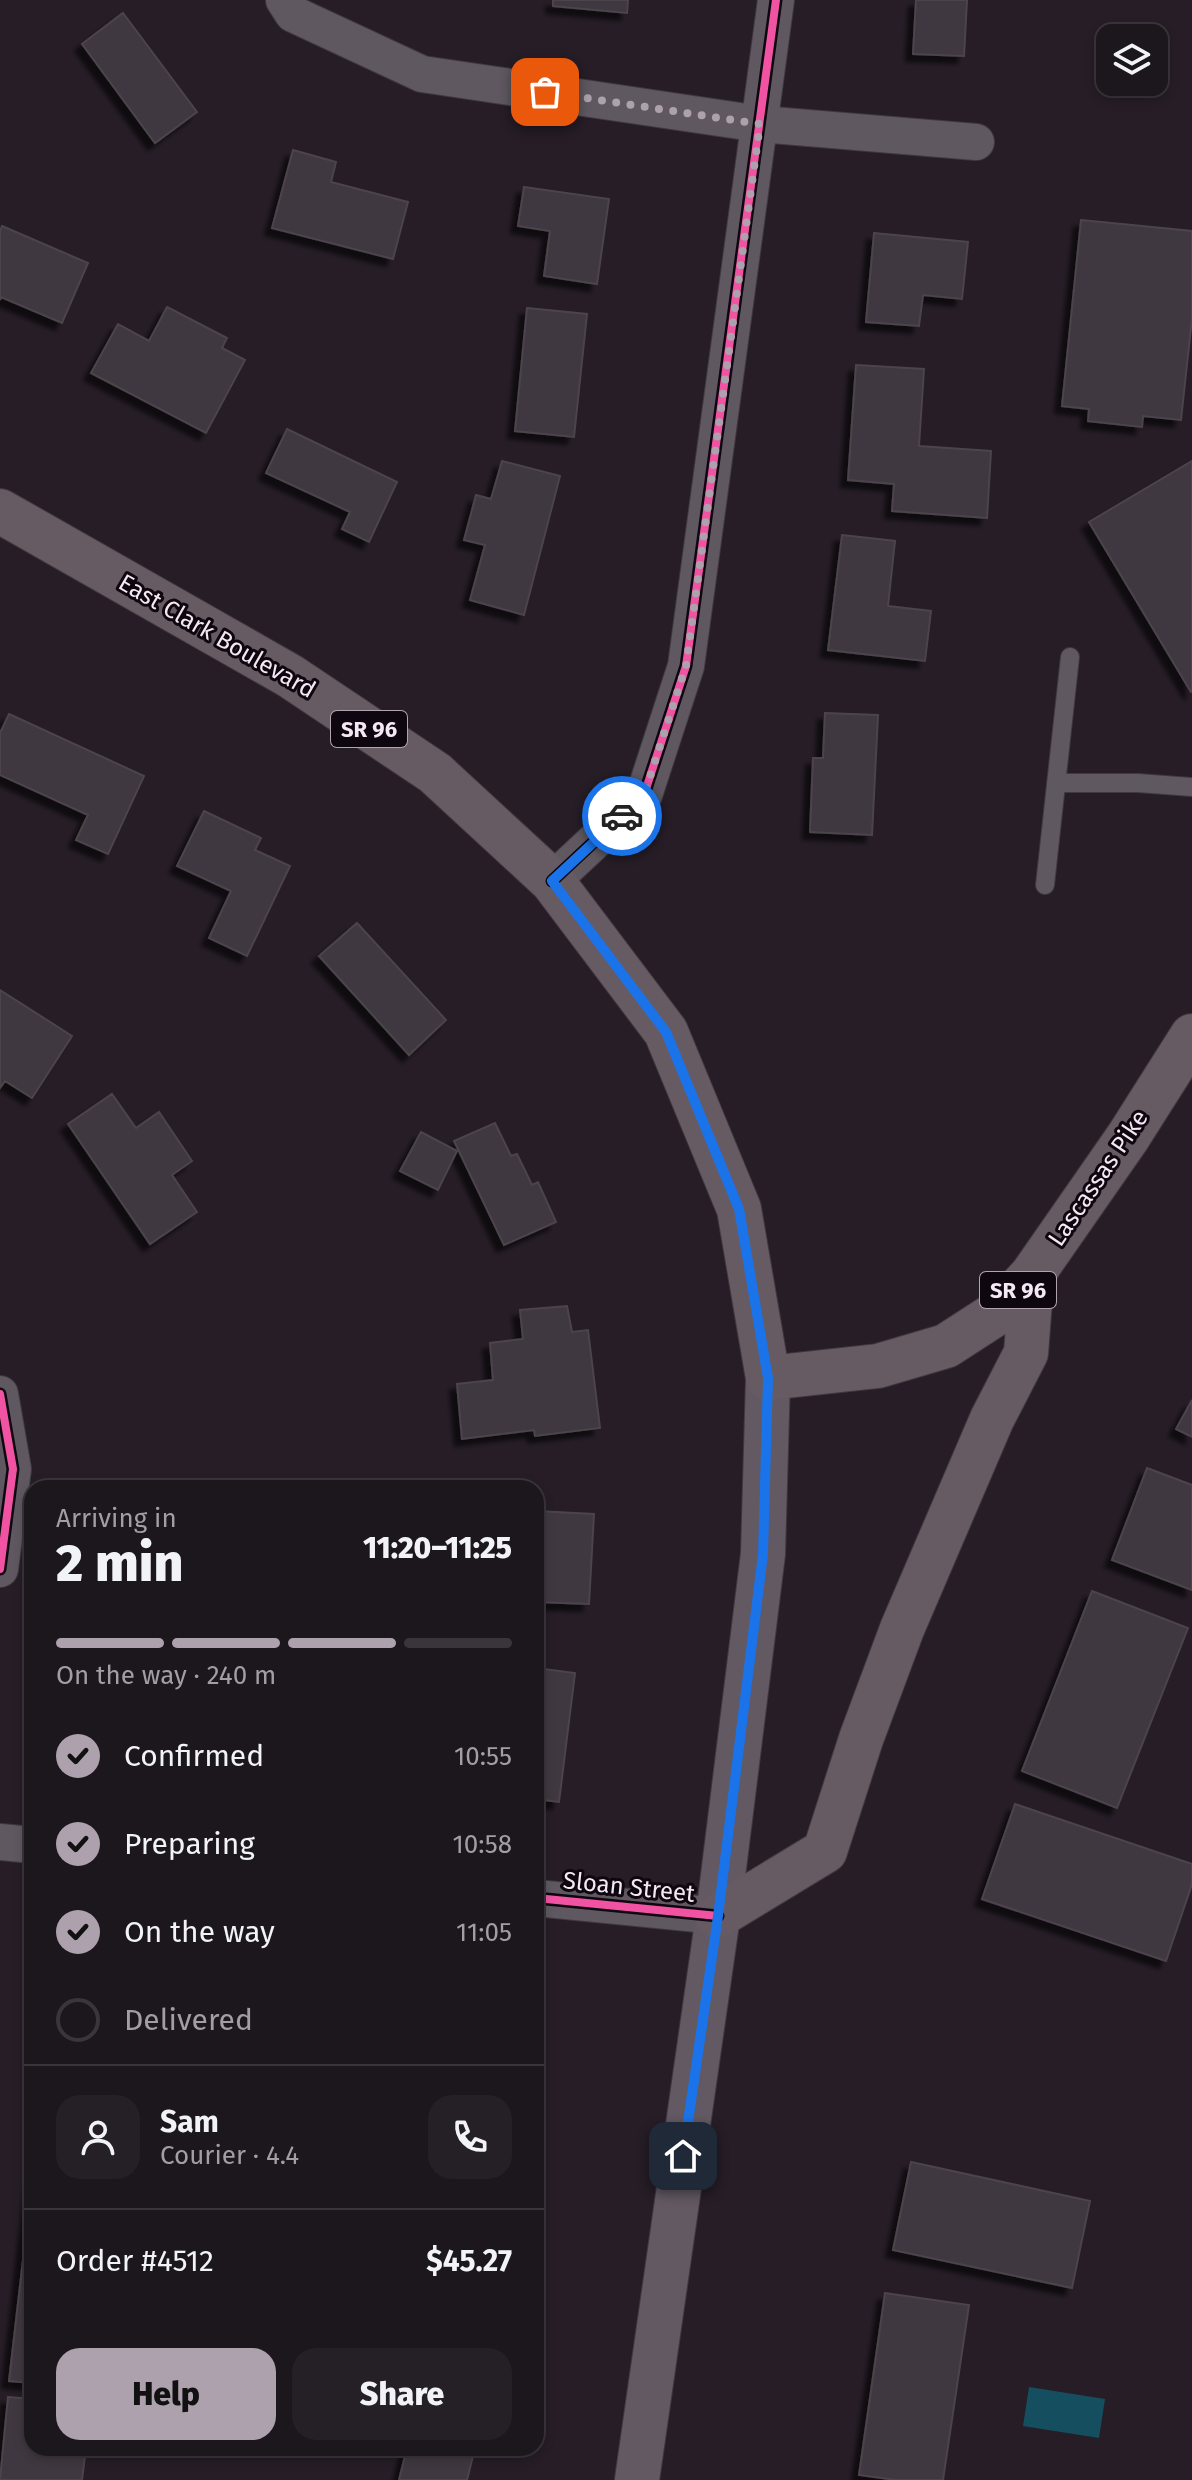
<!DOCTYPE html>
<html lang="en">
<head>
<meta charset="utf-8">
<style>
  :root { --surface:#1c161d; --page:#251f26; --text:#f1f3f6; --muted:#a09fa4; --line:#3a353b; --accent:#aca1ad }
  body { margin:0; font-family:"Fira Sans",sans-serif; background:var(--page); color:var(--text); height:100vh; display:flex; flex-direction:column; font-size:30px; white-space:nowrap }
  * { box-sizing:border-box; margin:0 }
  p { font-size:26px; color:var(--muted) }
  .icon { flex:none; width:44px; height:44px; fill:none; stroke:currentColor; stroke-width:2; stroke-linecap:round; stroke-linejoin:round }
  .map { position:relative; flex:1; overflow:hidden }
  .side { position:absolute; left:24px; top:1480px; width:520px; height:976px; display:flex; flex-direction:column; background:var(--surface); border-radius:24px; box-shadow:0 4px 12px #0003,0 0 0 2px var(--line) }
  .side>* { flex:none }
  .buttons { position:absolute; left:1096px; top:24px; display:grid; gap:16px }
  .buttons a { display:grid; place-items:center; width:72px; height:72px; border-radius:16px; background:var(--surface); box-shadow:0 4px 12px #0003,0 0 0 2px var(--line); font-size:40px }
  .pin { position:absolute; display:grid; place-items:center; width:68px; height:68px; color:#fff; margin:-34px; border-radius:16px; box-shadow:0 4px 12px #0006 }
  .courier { position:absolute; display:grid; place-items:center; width:80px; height:80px; margin:-40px; border:6px solid #1a73e8; border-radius:50%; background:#fff; color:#222; box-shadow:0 2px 10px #0007 }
  .overview em { font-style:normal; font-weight:800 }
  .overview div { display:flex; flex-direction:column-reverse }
  .overview { display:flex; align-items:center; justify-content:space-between; height:136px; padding:0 32px }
  h1 { font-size:52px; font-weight:800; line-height:60px }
  .bar { display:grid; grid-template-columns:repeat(4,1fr); gap:12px 8px; align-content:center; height:96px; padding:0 32px }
  .bar i { height:10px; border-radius:6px; background:var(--line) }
  .bar .active { background:var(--accent) }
  .bar p { grid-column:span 4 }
  .line { display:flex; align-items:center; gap:20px; padding:0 32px; border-top:2px solid var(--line) }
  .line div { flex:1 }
  .round { display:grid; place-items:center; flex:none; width:84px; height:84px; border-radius:24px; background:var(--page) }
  ol { padding:0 32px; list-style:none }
  li { display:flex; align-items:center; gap:24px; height:88px }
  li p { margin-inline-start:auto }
  li .icon { padding:8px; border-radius:50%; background:var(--accent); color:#111; stroke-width:4 }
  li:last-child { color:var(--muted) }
  li i { width:44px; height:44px; border:4px solid var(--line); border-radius:50% }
  .primary-button { display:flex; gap:16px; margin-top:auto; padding:16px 32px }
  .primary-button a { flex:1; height:92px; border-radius:24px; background:var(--accent); color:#111; font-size:32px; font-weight:800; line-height:92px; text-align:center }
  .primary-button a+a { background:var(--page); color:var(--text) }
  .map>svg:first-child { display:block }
  .water { fill:#154f5f }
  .building { fill:#3f3740; stroke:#4c444c; stroke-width:2; filter:url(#shadow) }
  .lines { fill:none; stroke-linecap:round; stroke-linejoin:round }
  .lane-casing { stroke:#403941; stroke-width:20 }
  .street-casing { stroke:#403941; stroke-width:38 }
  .secondary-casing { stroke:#403941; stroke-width:46 }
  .primary-casing { stroke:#403941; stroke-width:46 }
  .lane { stroke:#5f5860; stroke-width:18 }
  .street { stroke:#5f5860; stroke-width:36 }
  .secondary { stroke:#625962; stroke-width:44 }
  .primary { stroke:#675b63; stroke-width:44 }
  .cycleway-casing { stroke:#0e070f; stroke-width:13 }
  .cycleway { stroke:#f153a3; stroke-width:8 }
  .done { stroke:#aca1ad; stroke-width:8; stroke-dasharray:0 14.4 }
  .route { stroke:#1a73e8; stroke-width:10 }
  .labels { text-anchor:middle; stroke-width:6; stroke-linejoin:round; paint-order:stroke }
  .shield { fill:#0e070f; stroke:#afa4b0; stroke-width:2 }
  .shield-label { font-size:22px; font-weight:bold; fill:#f4e8f5 }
  .street-label { font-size:24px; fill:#f4e8f5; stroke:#0e070f }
</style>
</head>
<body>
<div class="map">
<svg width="1192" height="2480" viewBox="0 0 1192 2480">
  <defs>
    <filter id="shadow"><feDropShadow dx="-7" dy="7" stdDeviation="2" flood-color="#0009"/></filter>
  </defs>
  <rect width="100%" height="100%" fill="#261d27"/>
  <path class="water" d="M1029,2387L1105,2399L1099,2438L1023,2426Z"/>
  <path class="building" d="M553,0H628L627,13L553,6Z
    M916,0H967L964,56L913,54Z
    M123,13L197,112L155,143L82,44Z
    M293,150L336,162L331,182L408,202L393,259L272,228Z
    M524,187L609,199L597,284L544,276L550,231L518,226Z
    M1081,220L1192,231V318L1181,420L1143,416L1142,427L1088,421L1089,409L1062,406Z
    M2,226L88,263L62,323L1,297L0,300V232Z
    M874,233L968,242L962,299L923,295L919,326L866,322Z
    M167,307L227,338L222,348L245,360L206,433L91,373L118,324L149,341Z
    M527,308L587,314L574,437L515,431Z
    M856,365L924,369L919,446L991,451L987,518L892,511L894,484L848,480Z
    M287,429L397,482L369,542L342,529L350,512L266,473Z
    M502,461L560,476L524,615L470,600L485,545L464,540L476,495L491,499Z
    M1192,461V692H1191L1089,522Z
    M842,535L895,541L888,606L931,611L925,661L828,650Z
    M825,713L878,715L872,835L810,832L813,758H823Z
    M9,714L144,776L108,854L76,840L88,815L0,775V733Z
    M204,811L261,838L255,850L290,866L247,956L209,938L231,891L177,866Z
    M357,923L446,1020L409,1055L319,956Z
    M0,990L72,1036L32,1098L5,1081L0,1088Z
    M112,1094L136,1128L159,1112L192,1161L172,1175L197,1212L150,1244L68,1124Z
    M495,1123L511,1156L517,1154L532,1185L538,1182L556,1222L504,1245L454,1141Z
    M421,1132L457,1151L438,1190L400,1171Z
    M567,1306L572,1332L588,1330L600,1428L535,1436L534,1430L462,1439L457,1384L493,1380L490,1343L523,1339L520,1310Z
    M1192,1400V1437L1176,1429Z
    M1147,1468L1192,1485V1590L1112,1560Z
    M536,1511L594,1514L589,1604L536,1602Z
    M1092,1591L1188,1628L1117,1808L1022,1771Z
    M536,1668L575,1673L559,1802L536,1799Z
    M1015,1804L1192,1864V1884L1166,1961L982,1899Z
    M536,1972H540L536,2014Z
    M911,2162L1090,2201L1072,2288L893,2250Z
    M32,2182V2383L9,2381Z
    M885,2293L969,2305L943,2480H896L859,2475Z
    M8,2397L32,2399V2448H86L82,2480H0Z
    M407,2448H475L467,2480H399Z"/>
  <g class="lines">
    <g class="lane-casing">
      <path id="lane" d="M1056,783H1138L1192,787
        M1045,885L1070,657"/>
    </g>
    <g class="street-casing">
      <path id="street" d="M284,0L293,14L422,74L760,124L976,142
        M552,881L644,795L686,666L776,0
        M0,1394L13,1469L0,1569
        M0,1842L32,1845
        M536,1898L718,1916"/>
    </g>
    <g class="secondary-casing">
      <path id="secondary" d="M637,2480L718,1916L763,1554L768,1378"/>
    </g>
    <g class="primary-casing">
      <path id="primary" d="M0,511L290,676L435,773L552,881L666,1032L739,1209L768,1378L878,1366L946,1346L997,1313L1032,1275L1128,1137L1192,1036
        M718,1916L825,1851L861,1739L902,1629L992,1419L1026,1353L1032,1275"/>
    </g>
    <use href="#lane" class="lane"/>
    <use href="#street" class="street"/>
    <use href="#secondary" class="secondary"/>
    <use href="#primary" class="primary"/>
    <g class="cycleway-casing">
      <path id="cycleway" d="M552,881L644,795L686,666L776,0
        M0,1394L13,1469L0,1569
        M536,1898L718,1916"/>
    </g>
    <use href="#cycleway" class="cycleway"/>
  </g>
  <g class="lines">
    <path class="done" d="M545,92L760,124L686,666L644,795L622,816"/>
    <path class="route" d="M622,816L552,881L666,1032L739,1209L768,1378L763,1554L718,1916L683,2156"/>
  </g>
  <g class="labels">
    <g class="shield">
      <rect x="331" y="711" width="76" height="36" rx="6"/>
      <rect x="980" y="1272" width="76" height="36" rx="6"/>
    </g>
    <g class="shield-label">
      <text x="369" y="737">SR 96</text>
      <text x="1018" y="1298">SR 96</text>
    </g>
    <g class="street-label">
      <text transform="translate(217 636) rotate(30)" y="8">East Clark Boulevard</text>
      <text transform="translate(1098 1178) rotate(-56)" y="8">Lascassas Pike</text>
      <text transform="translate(629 1887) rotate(6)" y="8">Sloan Street</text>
    </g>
  </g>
</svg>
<div class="buttons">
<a><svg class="icon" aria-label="layers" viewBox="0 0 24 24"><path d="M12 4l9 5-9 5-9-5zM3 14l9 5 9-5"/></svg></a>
</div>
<div class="pin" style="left:545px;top:92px;background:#ea580c"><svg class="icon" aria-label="bag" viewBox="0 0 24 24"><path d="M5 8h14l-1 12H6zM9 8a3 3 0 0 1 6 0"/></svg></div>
<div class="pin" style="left:683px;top:2156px;background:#1f2937"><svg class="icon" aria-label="home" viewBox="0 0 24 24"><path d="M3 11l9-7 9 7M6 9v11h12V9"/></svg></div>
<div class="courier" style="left:622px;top:816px"><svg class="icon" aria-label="car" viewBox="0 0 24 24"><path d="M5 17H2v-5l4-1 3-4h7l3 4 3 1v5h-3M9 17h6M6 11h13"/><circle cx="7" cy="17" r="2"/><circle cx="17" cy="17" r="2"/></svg></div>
<section class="side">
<div class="overview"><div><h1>2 min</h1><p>Arriving in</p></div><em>11:20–11:25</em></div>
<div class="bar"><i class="active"></i><i class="active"></i><i class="active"></i><i></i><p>On the way · 240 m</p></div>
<ol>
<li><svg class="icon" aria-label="check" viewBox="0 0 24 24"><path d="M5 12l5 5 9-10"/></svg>Confirmed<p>10:55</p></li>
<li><svg class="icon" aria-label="check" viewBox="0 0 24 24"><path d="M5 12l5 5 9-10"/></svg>Preparing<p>10:58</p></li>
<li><svg class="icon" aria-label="check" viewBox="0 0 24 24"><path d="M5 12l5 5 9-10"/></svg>On the way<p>11:05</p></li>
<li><i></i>Delivered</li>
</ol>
<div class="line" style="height:144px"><a class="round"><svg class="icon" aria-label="person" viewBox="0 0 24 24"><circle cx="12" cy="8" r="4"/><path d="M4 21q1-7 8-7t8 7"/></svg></a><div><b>Sam</b><p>Courier · 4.4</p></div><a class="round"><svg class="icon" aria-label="phone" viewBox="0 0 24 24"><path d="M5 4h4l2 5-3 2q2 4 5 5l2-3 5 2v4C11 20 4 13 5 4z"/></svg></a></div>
<div class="line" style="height:104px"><div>Order #4512</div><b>$45.27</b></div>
<div class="primary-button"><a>Help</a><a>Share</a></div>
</section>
</div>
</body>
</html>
